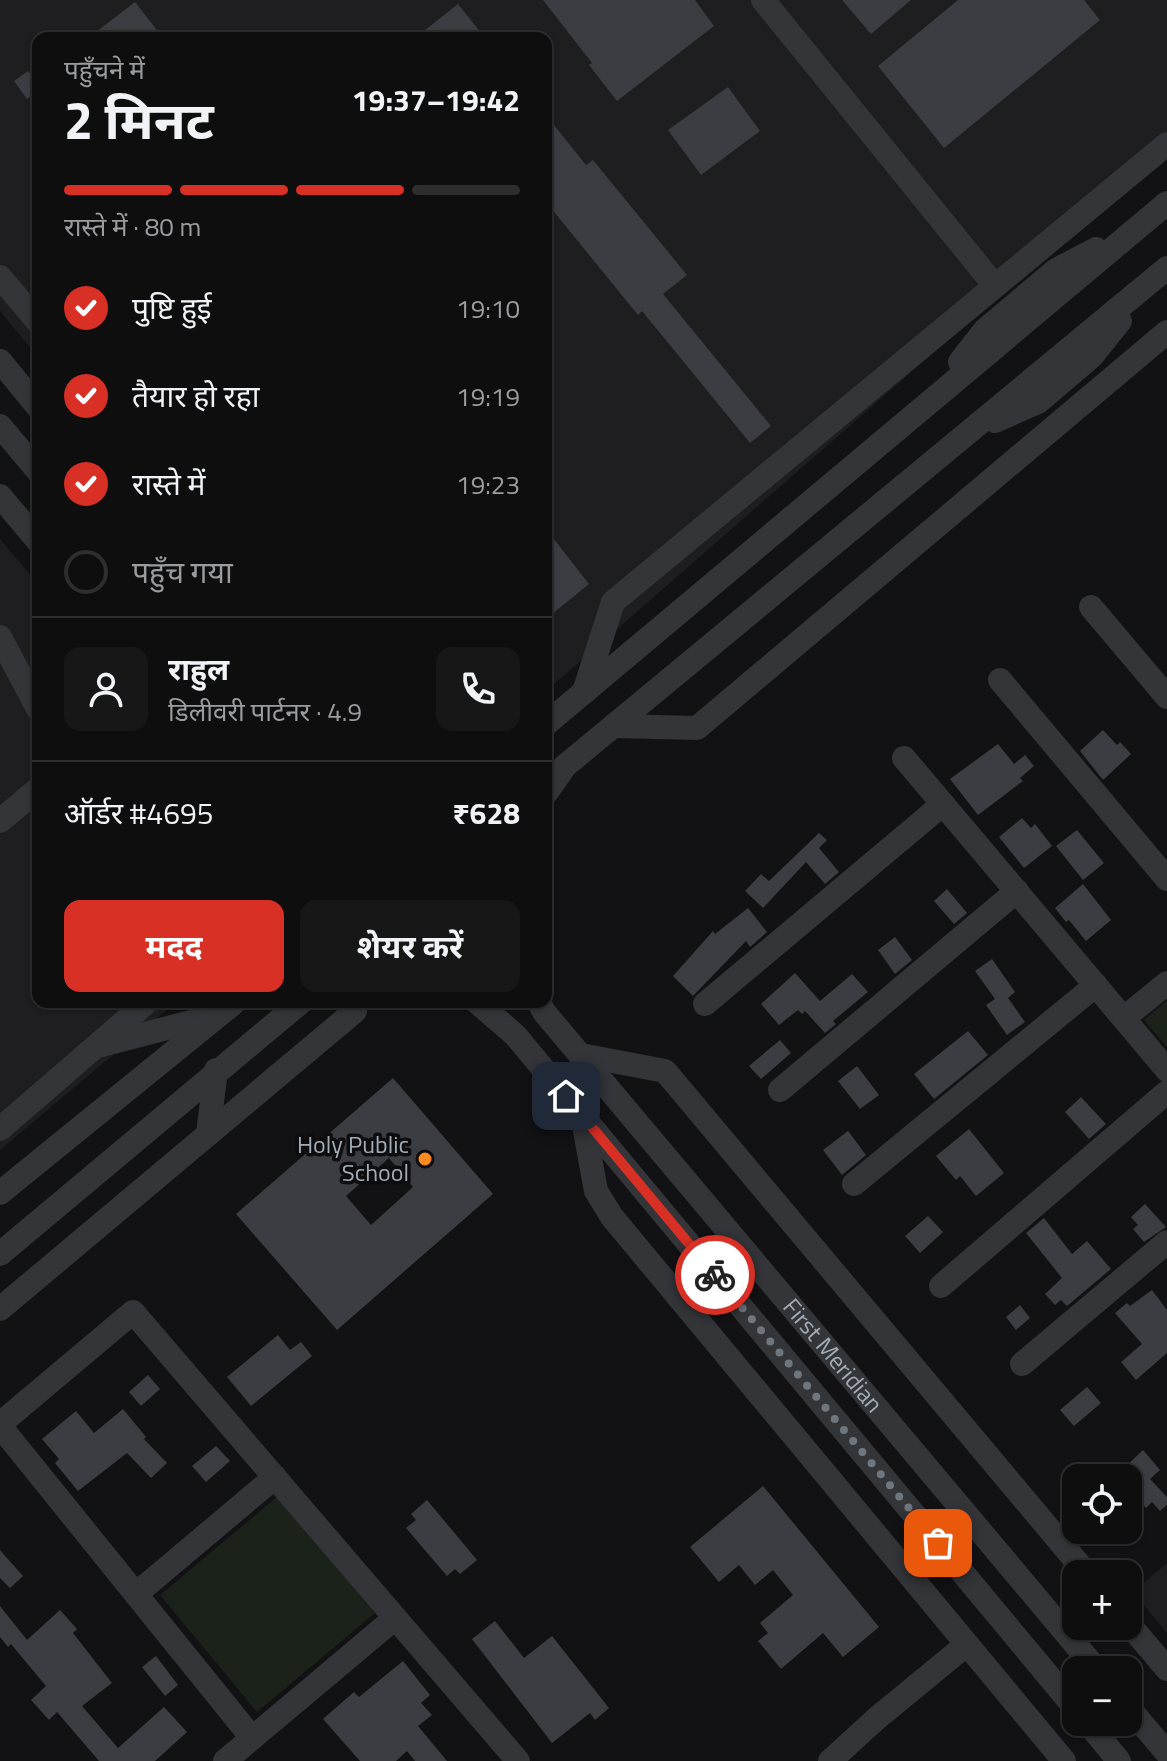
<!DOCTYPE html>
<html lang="hi">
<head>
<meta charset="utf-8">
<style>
  :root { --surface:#0e0e0f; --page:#171718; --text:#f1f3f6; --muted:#9b9c9e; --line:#2e2e2f; --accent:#d93025 }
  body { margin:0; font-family:"Titillium Web","Noto Sans Devanagari",sans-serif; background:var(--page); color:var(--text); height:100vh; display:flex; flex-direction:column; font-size:30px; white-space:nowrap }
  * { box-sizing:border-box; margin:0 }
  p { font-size:26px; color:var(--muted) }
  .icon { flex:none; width:44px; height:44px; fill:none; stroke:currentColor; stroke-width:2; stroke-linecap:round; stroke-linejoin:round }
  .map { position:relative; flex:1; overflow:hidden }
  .panel { position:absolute; left:32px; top:32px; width:520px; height:976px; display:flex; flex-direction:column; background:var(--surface); border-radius:16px; box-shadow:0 2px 6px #0004,0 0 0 2px var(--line) }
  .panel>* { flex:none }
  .fabs { position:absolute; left:1062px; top:1464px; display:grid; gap:16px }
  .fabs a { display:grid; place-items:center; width:80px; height:80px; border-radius:16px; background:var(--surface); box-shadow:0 2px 6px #0004,0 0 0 2px var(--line); font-size:40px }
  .pin { position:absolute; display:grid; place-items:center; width:68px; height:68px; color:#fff; margin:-34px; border-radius:16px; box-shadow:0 4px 12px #0006 }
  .courier { position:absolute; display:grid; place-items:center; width:80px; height:80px; margin:-40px; border:6px solid #d93025; border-radius:50%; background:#fff; color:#222; box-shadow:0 2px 10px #0007 }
  .overview em { font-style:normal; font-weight:700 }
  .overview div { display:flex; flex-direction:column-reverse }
  .overview { display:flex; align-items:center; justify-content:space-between; height:136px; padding:0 32px }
  h1 { font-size:52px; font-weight:700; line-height:60px }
  .bar { display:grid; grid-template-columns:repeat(4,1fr); gap:12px 8px; align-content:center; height:96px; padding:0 32px }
  .bar i { height:10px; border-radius:6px; background:var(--line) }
  .bar .selected { background:var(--accent) }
  .bar p { grid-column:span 4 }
  .line { display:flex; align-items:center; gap:20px; padding:0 32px; border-top:2px solid var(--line) }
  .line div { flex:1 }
  .round { display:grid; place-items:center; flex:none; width:84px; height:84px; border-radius:16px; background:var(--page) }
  ol { padding:0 32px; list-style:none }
  li { display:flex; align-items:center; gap:24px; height:88px }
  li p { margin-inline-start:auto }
  li .icon { padding:8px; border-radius:50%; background:var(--accent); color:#fff; stroke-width:4 }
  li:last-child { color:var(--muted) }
  li i { width:44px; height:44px; border:4px solid var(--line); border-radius:50% }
  .cta { display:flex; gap:16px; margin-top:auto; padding:16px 32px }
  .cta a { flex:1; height:92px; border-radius:16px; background:var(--accent); color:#fff; font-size:32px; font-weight:700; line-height:92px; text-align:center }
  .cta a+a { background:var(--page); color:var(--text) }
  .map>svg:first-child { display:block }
  .built { fill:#1e1e21 }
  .green { fill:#1a221a }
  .building { fill:#3c3d42; fill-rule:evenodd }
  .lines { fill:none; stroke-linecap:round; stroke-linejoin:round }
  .minor { stroke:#333539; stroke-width:24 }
  .done { stroke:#70767d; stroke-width:8; stroke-dasharray:0 14.4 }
  .route { stroke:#d93025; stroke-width:10 }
  .poi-dot { fill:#ff8a1f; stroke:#0d0d0f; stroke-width:3 }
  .labels { text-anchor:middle; stroke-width:7; stroke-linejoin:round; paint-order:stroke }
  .poi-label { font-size:24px; fill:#a2acb6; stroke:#0d0d0f; text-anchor:end }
  .street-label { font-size:24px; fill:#a2acb6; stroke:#0d0d0f }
</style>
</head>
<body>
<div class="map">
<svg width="1167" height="1761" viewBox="0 0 1167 1761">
  <rect width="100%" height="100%" fill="#121214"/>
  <path class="built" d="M0,0H1167V149L546,691V38H38V357L0,311Z
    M0,539L38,584V1002H176L0,1150Z
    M1167,1563V1633L1133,1592Z"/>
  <path class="green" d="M1167,1000V1047L1144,1020Z
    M278,1496L375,1613L257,1712L160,1595Z"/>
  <path class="building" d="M543,0H695L714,26L617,101L589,65L592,63Z
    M842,0H911L871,34Z
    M958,0H1084L1100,20L944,148L878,66Z
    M135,2L163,38H88Z
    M458,4L485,38H415Z
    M28,71L38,85V91L27,99L14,81Z
    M728,87L760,131L701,175L668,130Z
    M546,115L586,165L593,160L687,275L663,294L771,426L750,443L642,311L638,315L546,202Z
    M546,529L589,584L546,619Z
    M1103,730L1117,745L1120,742L1131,754L1103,780L1080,751Z
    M998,744L1014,764L1025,755L1034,766L1020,778L1023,781L978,815L950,779Z
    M1022,818L1031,828L1035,824L1052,846L1024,868L999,837Z
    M1077,830L1104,863L1083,880L1056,846Z
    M819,833L827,840L819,848L839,872L825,884L806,862L763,908L745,891L761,874L769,881Z
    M1083,884L1111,920L1086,941L1069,920L1066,922L1055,908Z
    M947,889L967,913L954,924L934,901Z
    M748,908L767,932L750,947L746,941L693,996L673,976L713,931L715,934Z
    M895,937L912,960L895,974L878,950Z
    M992,959L1015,992L1008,998L1025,1022L1007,1035L986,1005L995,999L975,971Z
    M795,973L820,1001L852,974L868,992L833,1021L836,1024L825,1033L805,1011L802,1014L798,1010L779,1025L761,1004Z
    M968,1031L988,1055L934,1099L914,1074Z
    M780,1040L791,1053L761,1079L749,1066Z
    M857,1066L879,1095L860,1109L838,1081Z
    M393,1078L493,1194L337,1330L236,1214ZM389,1158L413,1187L371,1225L346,1196Z
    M1081,1097L1106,1124L1089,1139L1065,1112Z
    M969,1129L1004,1173L976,1196L960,1176L956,1180L936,1156Z
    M848,1131L866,1155L842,1175L823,1150Z
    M1145,1204L1166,1227L1144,1242L1133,1229L1138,1225L1131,1217Z
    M928,1216L943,1232L920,1253L905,1236Z
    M1044,1218L1072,1254L1087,1241L1111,1269L1067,1306L1061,1300L1055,1305L1045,1294L1062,1278L1026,1233Z
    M1152,1290L1167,1310V1353L1136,1380L1121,1362L1142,1344L1115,1313L1127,1303L1130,1306Z
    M1020,1305L1030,1318L1016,1330L1006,1317Z
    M278,1335L290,1350L301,1342L312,1356L251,1406L227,1377Z
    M148,1375L160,1389L141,1406L129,1392Z
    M1087,1387L1101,1403L1074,1426L1060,1410Z
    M123,1409L146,1437L144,1439L167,1463L151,1478L127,1453L78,1491L55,1463L59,1459L42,1439L76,1411L94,1433Z
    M216,1446L230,1461L206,1482L192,1466Z
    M1143,1450L1160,1470L1150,1479L1167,1497V1505L1160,1511L1152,1502L1146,1508L1130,1491L1136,1485L1122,1470Z
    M763,1486L879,1627L843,1657L823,1633L781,1669L758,1641L768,1633L760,1623L793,1595L773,1570L755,1585L739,1565L719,1582L690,1547Z
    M427,1500L477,1560L460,1574L455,1569L447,1576L406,1528L416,1520L411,1514Z
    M0,1550L23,1576L10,1588L0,1578Z
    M0,1606L27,1640L60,1610L77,1629L73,1633L112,1683L82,1706L118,1748L164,1707L187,1732L155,1761H99L57,1712L49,1720L31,1700L46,1686L11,1644L8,1647L0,1637Z
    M495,1621L524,1658L552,1636L609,1708L595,1720L590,1713L552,1743L472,1639Z
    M156,1656L178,1685L165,1696L142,1667Z
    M403,1661L430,1695L421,1703L432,1715L418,1726L447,1761H415L407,1751L396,1761H360L323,1719L354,1692L359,1697Z"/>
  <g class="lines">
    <g class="minor">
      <path d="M763,0L995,286"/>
      <path d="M0,277L38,322"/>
      <path d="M0,361L38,407"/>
      <path d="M960,362L985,330L1056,270L1096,249"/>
      <path d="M995,421L1038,402L1092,356L1120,321"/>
      <path d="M0,426L38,471"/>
      <path d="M0,496L38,541"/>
      <path d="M1091,607L1167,697"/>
      <path d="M0,637L38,709"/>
      <path d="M1000,680L1167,879"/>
      <path d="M584,692L613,602L1167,144"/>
      <path d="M546,724L1167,203"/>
      <path d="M614,726L697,728L1167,332"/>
      <path d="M904,758L1167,1070"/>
      <path d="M546,793L565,766L1167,268"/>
      <path d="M0,821L38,789"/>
      <path d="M477,1002L515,1035L1076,1709"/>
      <path id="s1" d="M539,1002L544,1012L1097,1670"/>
      <path d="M705,1004L943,804"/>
      <path d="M1124,1018L1167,983"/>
      <path d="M102,1045L214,1016"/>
      <path d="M581,1055L665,1071L1087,1574"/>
      <path d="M780,1090L1017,891"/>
      <path d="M583,1120L596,1191L612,1217L1064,1761"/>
      <path d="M0,1129L147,1002"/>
      <path d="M208,1134L216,1070"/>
      <path d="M854,1184L1096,985"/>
      <path d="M0,1193L235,1002"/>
      <path d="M0,1254L301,1002"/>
      <path d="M941,1286L1167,1092"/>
      <path d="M0,1309L355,1011"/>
      <path d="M1022,1364L1167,1242"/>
      <path d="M0,1424L133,1312L518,1761"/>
      <path d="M0,1426L252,1738"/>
      <path d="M136,1594L275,1477"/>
      <path d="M1128,1623L1167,1669"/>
      <path d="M1128,1707L1167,1753"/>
      <path d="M1087,1722L1119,1761"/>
      <path d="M225,1761L395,1618"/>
      <path d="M830,1761L876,1719L966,1645"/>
    </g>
  </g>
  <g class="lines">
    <path class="done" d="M715,1275L938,1543"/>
    <path class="route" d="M566,1096L715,1275"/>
  </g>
  <circle class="poi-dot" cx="425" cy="1159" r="8"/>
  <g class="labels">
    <g class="poi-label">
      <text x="409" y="1153">Holy Public<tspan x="409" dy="28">School</tspan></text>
    </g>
    <g class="street-label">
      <text dy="8" stroke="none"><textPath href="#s1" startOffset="460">First Meridian</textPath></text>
    </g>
  </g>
</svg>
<div class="fabs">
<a><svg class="icon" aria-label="locate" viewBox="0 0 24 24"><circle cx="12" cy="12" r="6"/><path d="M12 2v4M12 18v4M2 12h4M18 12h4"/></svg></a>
<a>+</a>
<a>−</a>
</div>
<div class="pin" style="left:938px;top:1543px;background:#ea580c"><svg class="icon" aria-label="bag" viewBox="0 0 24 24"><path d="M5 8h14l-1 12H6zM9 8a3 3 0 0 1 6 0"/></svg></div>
<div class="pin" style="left:566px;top:1096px;background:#1f2937"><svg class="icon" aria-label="home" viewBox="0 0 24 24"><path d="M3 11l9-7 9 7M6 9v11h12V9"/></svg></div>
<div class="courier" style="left:715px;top:1275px"><svg class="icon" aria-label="bike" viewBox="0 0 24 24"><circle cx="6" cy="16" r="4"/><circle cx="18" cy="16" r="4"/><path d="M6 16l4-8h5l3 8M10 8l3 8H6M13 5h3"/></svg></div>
<section class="panel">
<div class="overview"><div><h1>2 मिनट</h1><p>पहुँचने में</p></div><em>19:37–19:42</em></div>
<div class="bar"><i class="selected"></i><i class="selected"></i><i class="selected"></i><i></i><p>रास्ते में · 80 m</p></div>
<ol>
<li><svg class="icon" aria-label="check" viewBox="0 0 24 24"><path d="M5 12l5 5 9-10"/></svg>पुष्टि हुई<p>19:10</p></li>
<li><svg class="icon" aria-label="check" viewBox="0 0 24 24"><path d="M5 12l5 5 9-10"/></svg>तैयार हो रहा<p>19:19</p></li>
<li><svg class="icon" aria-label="check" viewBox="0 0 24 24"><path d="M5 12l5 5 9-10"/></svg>रास्ते में<p>19:23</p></li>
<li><i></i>पहुँच गया</li>
</ol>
<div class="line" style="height:144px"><a class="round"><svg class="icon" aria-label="person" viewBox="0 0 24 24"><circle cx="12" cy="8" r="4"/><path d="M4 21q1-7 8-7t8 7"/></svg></a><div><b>राहुल</b><p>डिलीवरी पार्टनर · 4.9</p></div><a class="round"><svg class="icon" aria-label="phone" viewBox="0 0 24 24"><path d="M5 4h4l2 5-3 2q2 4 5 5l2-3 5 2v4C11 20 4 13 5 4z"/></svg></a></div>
<div class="line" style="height:104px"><div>ऑर्डर #4695</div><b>₹628</b></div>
<div class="cta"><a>मदद</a><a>शेयर करें</a></div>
</section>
</div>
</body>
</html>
